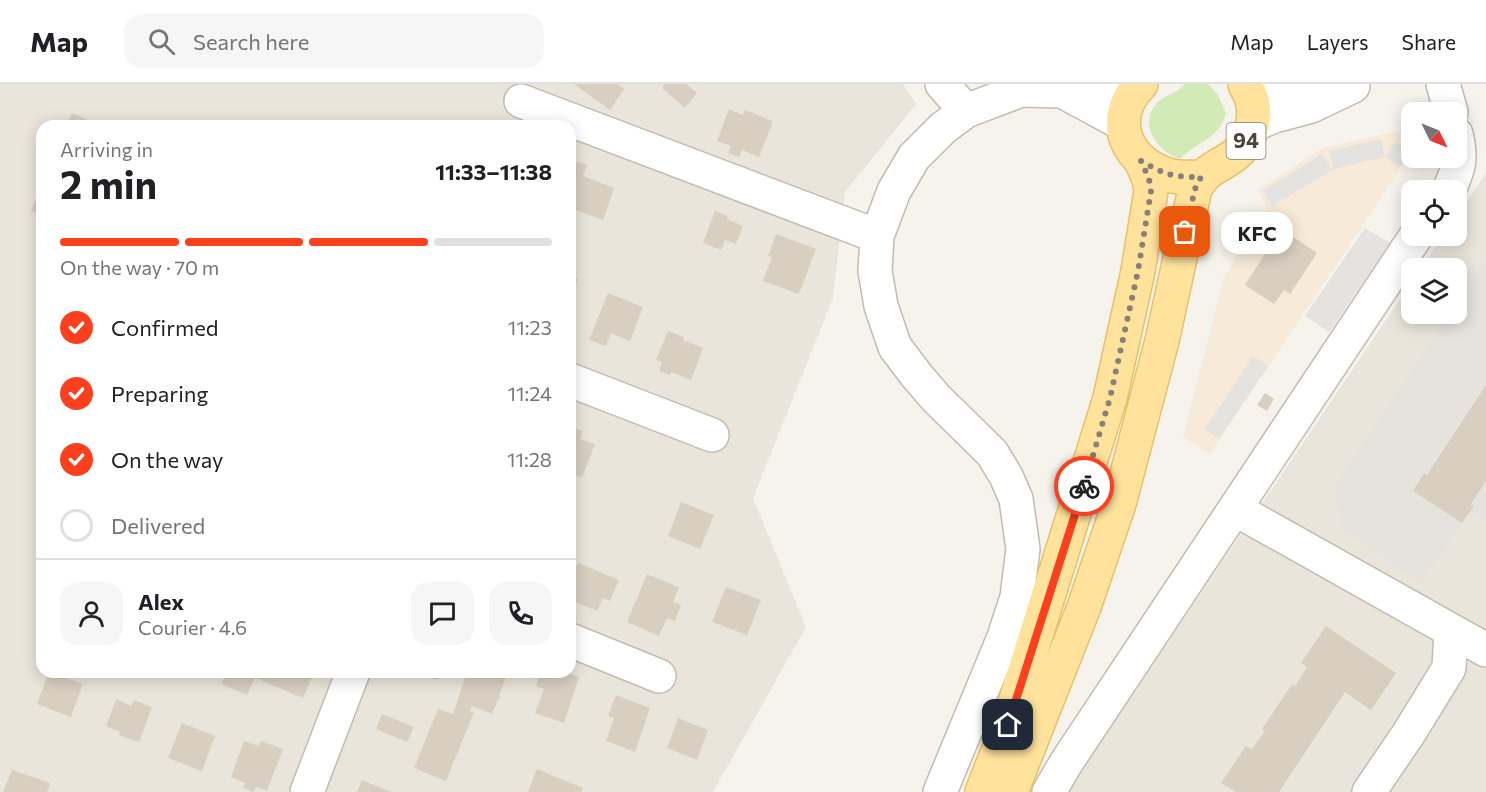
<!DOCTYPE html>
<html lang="en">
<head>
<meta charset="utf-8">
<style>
  :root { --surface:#fff; --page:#f6f6f6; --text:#202124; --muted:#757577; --line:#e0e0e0; --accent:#fc3f1d }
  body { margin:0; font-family:Commissioner,sans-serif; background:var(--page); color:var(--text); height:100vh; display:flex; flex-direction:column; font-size:22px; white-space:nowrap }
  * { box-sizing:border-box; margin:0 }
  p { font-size:20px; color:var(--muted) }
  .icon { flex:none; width:33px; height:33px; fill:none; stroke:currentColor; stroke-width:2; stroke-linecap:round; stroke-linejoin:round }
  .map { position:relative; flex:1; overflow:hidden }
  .side { position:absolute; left:36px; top:36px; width:540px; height:558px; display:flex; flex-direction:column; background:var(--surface); border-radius:18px; box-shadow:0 3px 15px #0003 }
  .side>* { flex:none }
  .needle { width:39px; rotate:133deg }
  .tools { position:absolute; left:1401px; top:18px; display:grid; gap:12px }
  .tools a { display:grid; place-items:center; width:66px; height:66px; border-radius:12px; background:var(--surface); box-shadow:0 3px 15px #0003; font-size:30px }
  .pin { position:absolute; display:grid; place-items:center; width:51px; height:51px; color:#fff; margin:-26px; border-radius:12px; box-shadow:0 3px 9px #0006 }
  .courier { position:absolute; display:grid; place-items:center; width:60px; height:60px; margin:-30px; border:4px solid #fc3f1d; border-radius:50%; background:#fff; color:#222; box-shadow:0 2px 8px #0007 }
  .bubble { position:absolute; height:42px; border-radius:18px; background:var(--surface); box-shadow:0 3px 15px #0003; font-size:20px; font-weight:700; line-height:42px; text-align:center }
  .head em { font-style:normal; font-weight:700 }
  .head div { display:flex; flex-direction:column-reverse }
  .head { display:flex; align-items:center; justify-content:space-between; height:102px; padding:0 24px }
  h1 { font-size:39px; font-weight:700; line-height:45px }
  .bar { display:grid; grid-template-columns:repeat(4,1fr); gap:9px 6px; align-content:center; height:72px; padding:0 24px }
  .bar i { height:8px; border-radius:4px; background:var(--line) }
  .bar .on { background:var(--accent) }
  .bar p { grid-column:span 4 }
  .line { display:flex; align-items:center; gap:15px; padding:0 24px; border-top:2px solid var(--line) }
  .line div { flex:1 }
  .round { display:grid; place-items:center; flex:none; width:63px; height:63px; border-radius:18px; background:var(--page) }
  ol { padding:0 24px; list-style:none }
  li { display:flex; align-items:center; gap:18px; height:66px }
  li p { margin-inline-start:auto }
  li .icon { padding:6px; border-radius:50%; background:var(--accent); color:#fff; stroke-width:4 }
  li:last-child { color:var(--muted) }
  li i { width:33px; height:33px; border:3px solid var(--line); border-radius:50% }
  header { display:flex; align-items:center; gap:36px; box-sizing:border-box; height:84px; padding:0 30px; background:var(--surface); border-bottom:2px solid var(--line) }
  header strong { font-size:28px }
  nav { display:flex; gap:33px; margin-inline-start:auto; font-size:21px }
  .search { width:420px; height:54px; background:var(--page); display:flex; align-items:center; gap:15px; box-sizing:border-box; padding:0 21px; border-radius:18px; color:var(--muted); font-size:22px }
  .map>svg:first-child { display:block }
  .residential { fill:#eae5da; fill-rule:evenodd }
  .commercial { fill:#f7ead8 }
  .industrial { fill:#e6e2dd }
  .green { fill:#d2eab5 }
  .parking { fill:#e5e3e0 }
  .building { fill:#d8cfc1 }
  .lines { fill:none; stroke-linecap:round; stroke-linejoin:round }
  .minor-casing { stroke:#c2bbae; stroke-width:36 }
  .major-casing { stroke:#e6c16a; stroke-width:36 }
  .minor { stroke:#fff; stroke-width:33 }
  .major { stroke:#ffe39c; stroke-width:33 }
  .done { stroke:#878178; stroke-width:6; stroke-dasharray:0 10.8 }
  .route { stroke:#fc3f1d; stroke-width:8 }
  .labels { text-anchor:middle; stroke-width:6; stroke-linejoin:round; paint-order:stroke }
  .shield { fill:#fff; stroke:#817c74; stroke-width:1.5 }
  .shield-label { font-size:21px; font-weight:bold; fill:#4b4439 }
</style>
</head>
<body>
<header>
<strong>Map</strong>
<div class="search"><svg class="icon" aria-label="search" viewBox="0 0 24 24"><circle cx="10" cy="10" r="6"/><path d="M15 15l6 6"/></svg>Search here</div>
<nav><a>Map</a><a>Layers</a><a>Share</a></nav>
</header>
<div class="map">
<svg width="1486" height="708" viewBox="0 0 1486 708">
  <rect width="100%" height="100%" fill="#f6f3ec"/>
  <path class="residential" d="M0,0H903L916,20L845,108L833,214L753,414L806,543L713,708H0ZM42,42H570V588H42Z
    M1486,89V708H1067L1411,199L1412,230H1456V184H1421L1443,152H1456L1457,132Z"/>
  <path class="commercial" d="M1411,44V69L1210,370L1183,353L1224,193L1267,126L1258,106L1323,64Z"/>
  <path class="industrial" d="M1486,176V436L1470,427L1420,500L1343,446L1334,404L1450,230H1456L1457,220Z"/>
  <path class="green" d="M1185,0H1208L1218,11L1226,29C1219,56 1197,57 1180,75C1158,68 1137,40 1157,19C1165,11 1178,9 1185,0Z"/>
  <path class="parking" d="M1381,55L1385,72L1395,58L1410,68L1400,83L1385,73L1334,85L1272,122L1263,107L1322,70L1331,84L1334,83L1329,67Z
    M1365,144L1390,159L1329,248L1305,232Z
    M1253,272L1268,282L1219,355L1205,345Z"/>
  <path class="building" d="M574,0H617L624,5L610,26Z
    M665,0H686L697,9L685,24L662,4Z
    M729,25L743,31L745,26L773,37L759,73L742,66L739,73L728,69L731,62L717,57Z
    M72,29L92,38L90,42H66Z
    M570,75L587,81L583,92L614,104L603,136L573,125L570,131Z
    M42,100V132L31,127Z
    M715,127L728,132L727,135L743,142L736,160L725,156L721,166L703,159Z
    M1281,145L1317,169L1290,210L1284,206L1274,220L1245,201Z
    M776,150L816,165L799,210L763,197L772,173L768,172Z
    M570,191L578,195L570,215Z
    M608,209L643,223L630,257L611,249L606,262L589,256Z
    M668,247L684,253L683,256L703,264L691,296L671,288L670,291L659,287L662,278L656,276Z
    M1486,301V397L1471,420L1474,422L1462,439L1413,407L1424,389L1427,391Z
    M1265,309L1274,315L1267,327L1257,321Z
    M570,343L583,347L580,355L595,360L582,394L570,389Z
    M681,418L714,431L700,465L668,452Z
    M578,479L619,496L610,517L603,514L597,527L570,516V488L574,489Z
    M647,490L679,503L673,518L681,521L675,537L667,534L659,552L627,538Z
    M726,503L761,516L747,551L712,538Z
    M1326,542L1396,589L1371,626L1345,608L1279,708H1236L1221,699L1246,662L1252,665L1265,647L1262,645L1292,600L1295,602L1307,583L1301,579Z
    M49,588L83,600L71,633L37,620Z
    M227,588H314L303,614L255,594L247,611L221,600Z
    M415,588H440L437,596Z
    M467,588H508L499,612L501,613L498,616L492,630L472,622L470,627L474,628L446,697L414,684L438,625L453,630Z
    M541,588H565L579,593L564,639L535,629L544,605L536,602Z
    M616,611L650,624L635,668L606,657L614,634L608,632Z
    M116,615L131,622L134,616L152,623L139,658L119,651L120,648L106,642Z
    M382,630L414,643L407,658L376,645Z
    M678,634L708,646L697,676L667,664Z
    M182,639L215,652L202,687L168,674Z
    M244,657L259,662L261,657L283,665L267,707L256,703L253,708L243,704L245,699L231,693Z
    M537,685L583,704L581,708H528Z
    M12,686L50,699L47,708H3Z
    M362,696L391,708H357Z"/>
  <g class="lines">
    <g class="minor-casing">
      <path id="minor" d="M942,0L966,27
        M1263,0L1342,2
        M1443,0L1451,28
        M1062,7L1123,40
        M521,17L877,152
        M1253,41L1274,32L1311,22L1353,2
        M1449,106C1459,84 1462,75 1456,50
        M570,296L712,351
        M1235,425L1486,566
        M570,556L659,592
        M307,708L353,588
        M940,708L1004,553L1017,513L1023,465L1016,415L1006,392L992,369L936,314L917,292L895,263L881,222L875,187L877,152L894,107L914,73L943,44L966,27L1021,6L1062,7L1108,0
        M1049,708L1066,679L1416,152
        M1369,708L1409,649L1449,584L1451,547"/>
    </g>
    <g class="major-casing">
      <path id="major" d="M1141,0C1106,36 1127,81 1172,92C1181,94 1192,93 1201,93
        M982,708L1008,641L1110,314L1138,187L1151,107L1149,95L1141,77
        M1011,708L1084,523L1119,420L1162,257L1195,105C1208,81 1220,84 1237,69C1250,58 1257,34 1252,17C1251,11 1247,6 1245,0"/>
    </g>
    <use href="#minor" class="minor"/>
    <use href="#major" class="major"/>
  </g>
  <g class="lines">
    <path class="done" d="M1084,402L1110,314L1138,187L1151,107L1149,95L1141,77C1165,91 1173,93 1201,93L1195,105L1185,148"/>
    <path class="route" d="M1008,641L1084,402"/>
  </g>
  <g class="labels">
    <rect class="shield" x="1226.5" y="39" width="39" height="36" rx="4.5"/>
    <g class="shield-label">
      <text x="1246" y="64">94</text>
    </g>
  </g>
</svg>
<div class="tools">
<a><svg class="needle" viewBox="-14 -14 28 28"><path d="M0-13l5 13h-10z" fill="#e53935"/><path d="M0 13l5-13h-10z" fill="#757577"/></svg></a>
<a><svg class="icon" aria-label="locate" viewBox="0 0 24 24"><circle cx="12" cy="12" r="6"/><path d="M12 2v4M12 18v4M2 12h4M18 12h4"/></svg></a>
<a><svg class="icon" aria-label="layers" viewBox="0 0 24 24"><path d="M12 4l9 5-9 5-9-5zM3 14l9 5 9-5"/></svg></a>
</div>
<div class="pin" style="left:1185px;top:148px;background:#ea580c"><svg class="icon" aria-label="bag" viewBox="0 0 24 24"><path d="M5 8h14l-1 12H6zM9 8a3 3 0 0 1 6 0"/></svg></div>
<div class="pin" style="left:1008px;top:641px;background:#1f2937"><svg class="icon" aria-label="home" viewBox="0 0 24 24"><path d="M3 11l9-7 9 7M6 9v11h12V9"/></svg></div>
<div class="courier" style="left:1084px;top:402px"><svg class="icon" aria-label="bike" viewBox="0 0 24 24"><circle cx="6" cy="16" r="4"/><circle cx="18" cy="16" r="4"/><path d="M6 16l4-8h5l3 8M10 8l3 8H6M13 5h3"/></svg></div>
<div class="bubble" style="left:1221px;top:128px;width:72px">KFC</div>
<section class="side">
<div class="head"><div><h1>2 min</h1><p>Arriving in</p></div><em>11:33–11:38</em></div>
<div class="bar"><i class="on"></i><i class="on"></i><i class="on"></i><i></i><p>On the way · 70 m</p></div>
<ol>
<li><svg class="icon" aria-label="check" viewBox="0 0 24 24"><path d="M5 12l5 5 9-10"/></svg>Confirmed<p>11:23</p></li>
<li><svg class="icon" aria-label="check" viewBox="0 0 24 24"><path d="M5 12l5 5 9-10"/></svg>Preparing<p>11:24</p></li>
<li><svg class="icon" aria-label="check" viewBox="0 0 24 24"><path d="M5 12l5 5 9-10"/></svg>On the way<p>11:28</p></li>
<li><i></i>Delivered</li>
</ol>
<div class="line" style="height:108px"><a class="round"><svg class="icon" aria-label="person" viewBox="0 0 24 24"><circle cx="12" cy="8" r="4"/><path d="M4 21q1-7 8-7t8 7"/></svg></a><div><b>Alex</b><p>Courier · 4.6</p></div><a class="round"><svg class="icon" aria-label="chat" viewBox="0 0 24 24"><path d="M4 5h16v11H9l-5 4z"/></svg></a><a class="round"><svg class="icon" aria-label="phone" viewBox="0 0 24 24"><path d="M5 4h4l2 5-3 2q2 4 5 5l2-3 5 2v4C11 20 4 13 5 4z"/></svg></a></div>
</section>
</div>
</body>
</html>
